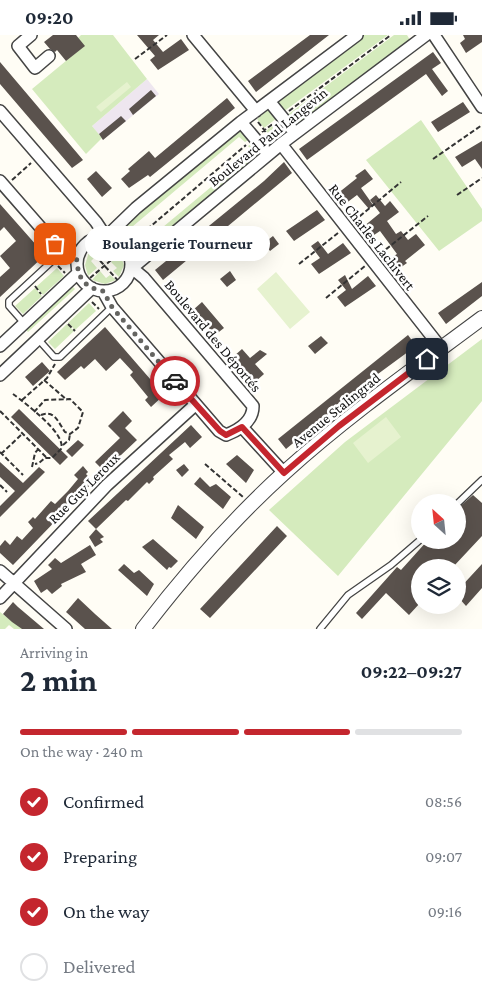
<!DOCTYPE html>
<html lang="en">
<head>
<meta charset="utf-8">
<style>
  :root { --surface:#fff; --page:#f2f2f3; --text:#1f2937; --muted:#747a83; --line:#e0e1e3; --accent:#c4262e }
  body { margin:0; font-family:"Crimson Pro",serif; background:var(--page); color:var(--text); height:100vh; display:flex; flex-direction:column; font-size:19px; white-space:nowrap }
  * { box-sizing:border-box; margin:0 }
  p { font-size:16px; color:var(--muted) }
  .icon { flex:none; width:28px; height:28px; fill:none; stroke:currentColor; stroke-width:2; stroke-linecap:round; stroke-linejoin:round }
  .map { position:relative; height:594px; overflow:hidden }
  .panel { display:flex; flex-direction:column; background:var(--surface); flex:1 }
  .panel>* { flex:none }
  .needle { width:32px; rotate:333deg }
  .buttons { position:absolute; left:411px; top:459px; display:grid; gap:10px }
  .buttons a { display:grid; place-items:center; width:55px; height:55px; border-radius:50%; background:var(--surface); box-shadow:0 5px 20px #0002; font-size:25px }
  .pin { position:absolute; display:grid; place-items:center; width:42px; height:42px; color:#fff; margin:-21px; border-radius:10px; box-shadow:0 2px 8px #0006 }
  .courier { position:absolute; display:grid; place-items:center; width:50px; height:50px; margin:-25px; border:4px solid #c4262e; border-radius:50%; background:#fff; color:#222; box-shadow:0 1px 6px #0007 }
  .bubble { position:absolute; height:35px; border-radius:18px; background:var(--surface); box-shadow:0 5px 20px #0002; font-size:16px; font-weight:700; line-height:35px; text-align:center }
  .headline em { font-style:normal; font-weight:700 }
  .headline div { display:flex; flex-direction:column-reverse }
  .headline { display:flex; align-items:center; justify-content:space-between; height:85px; padding:0 20px }
  h1 { font-size:32px; font-weight:700; line-height:38px }
  .bar { display:grid; grid-template-columns:repeat(4,1fr); gap:8px 5px; align-content:center; height:60px; padding:0 20px }
  .bar i { height:6px; border-radius:4px; background:var(--line) }
  .bar .selected { background:var(--accent) }
  .bar p { grid-column:span 4 }
  ol { padding:0 20px; list-style:none }
  li { display:flex; align-items:center; gap:15px; height:55px }
  li p { margin-inline-start:auto }
  li .icon { padding:5px; border-radius:50%; background:var(--accent); color:#fff; stroke-width:4 }
  li:last-child { color:var(--muted) }
  li i { width:28px; height:28px; border:2px solid var(--line); border-radius:50% }
  .status { display:flex; justify-content:space-between; align-items:center; height:35px; padding:0 25px; background:var(--surface); direction:ltr }
  .status svg { height:14px; fill:currentColor }
  .map>svg:first-child { display:block }
  .industrial { fill:#eee6ef }
  .green { fill:#d5ebbd }
  .pitch { fill:#e6f2cf }
  .building { fill:#5a524d }
  .lines { fill:none; stroke-linecap:round; stroke-linejoin:round }
  .service-casing { stroke:#444; stroke-width:8 }
  .minor-casing { stroke:#444; stroke-width:14 }
  .tertiary-casing { stroke:#444; stroke-width:16 }
  .path { stroke:#333; stroke-width:2; stroke-dasharray:5 2.5; stroke-linecap:butt }
  .service { stroke:#fff; stroke-width:5.5 }
  .minor { stroke:#fff; stroke-width:11 }
  .tertiary { stroke:#fff; stroke-width:14 }
  .done { stroke:#646461; stroke-width:5; stroke-dasharray:0 9 }
  .route { stroke:#c4262e; stroke-width:6 }
  .labels { text-anchor:middle; stroke-width:5; stroke-linejoin:round; paint-order:stroke }
  .street-label { font-size:15px; fill:#111; stroke:#fff }
</style>
</head>
<body>
<div class="status"><b>09:20</b><svg viewBox="0 0 49 12"><path d="M0 12V9h3v3zM5 12V6h3v6zM10 12V3h3v9zM15 12V0h3v12zM26 1h20v11H26zM47 4h2v5h-2z"/></svg></div>
<div class="map">
<svg width="482" height="594" viewBox="0 0 482 594">
  <rect width="100%" height="100%" fill="#fffdf5"/>
  <path class="industrial" d="M147,44L159,59L103,105L92,91Z"/>
  <path class="green" d="M81,0H113L147,44L92,91L102,103L86,119L32,54L84,11L78,3Z
    M360,0H388L283,77L275,64Z
    M394,0H407L410,5L297,91L286,81Z
    M268,75L277,83L264,93L257,84Z
    M279,85L284,95L273,104L266,96Z
    M421,85L482,174V186L439,216L366,125Z
    M240,91L250,104L245,107L239,102L126,197L131,203L128,205L118,193Z
    M253,108L261,118L140,219L131,209L134,206L139,212L253,117L248,111Z
    M104,211L117,215L108,223L101,217L98,220L92,214Z
    M89,217L94,223L91,226L97,233L88,241L85,230Z
    M120,219L124,230L119,242L113,236L117,233L111,227Z
    M57,233L64,241L43,260L36,252Z
    M100,236L106,243L110,240L116,245L105,249L92,245Z
    M71,250L75,254L28,297L24,293Z
    M35,253L42,261L23,279L15,271Z
    M89,268L96,276L75,295L68,288Z
    M67,289L74,296L55,314L48,307Z
    M482,304V366L338,541L269,475L345,407Z
    M0,577L22,594H14L9,590L5,594H0Z"/>
  <path class="pitch" d="M127,47L131,52L101,77L96,72Z
    M276,237L310,277L290,294L257,254Z
    M386,382L401,402L368,428L353,408Z"/>
  <path class="building" d="M53,0H76L85,11L66,26L57,15L55,17L50,14L44,7Z
    M137,0H159L153,5L163,17L181,4L189,15L158,35L150,25L155,21Z
    M310,0H329L256,57L248,46Z
    M463,0H482V7L466,18L460,8L465,4Z
    M433,17L441,28L432,34L448,56L442,61L426,39L307,125L299,114Z
    M0,27L83,125L72,133L0,49Z
    M151,55L156,61L133,80L129,74Z
    M227,63L235,73L150,142L148,140L129,153L121,144L130,136L128,134L149,116L155,123Z
    M463,67L470,77L438,97L431,87Z
    M121,81L126,86L103,105L99,99Z
    M482,106V134L475,124L462,132L455,122Z
    M284,127L292,138L163,245L155,235L264,146Z
    M365,134L373,144L361,153L373,170L369,174L357,160L345,169L337,159L357,143L355,141Z
    M96,136L112,153L102,162L87,144Z
    M376,160L385,171L390,166L399,177L387,186L396,199L401,196L408,205L416,199L425,210L405,226L407,228L397,235L389,224L397,219L380,196L371,202L363,192L380,178L370,165Z
    M0,169L45,220L0,262V242L10,233L0,221L16,206L4,192L0,196Z
    M317,175L325,185L294,206L286,196Z
    M273,201L279,209L270,216L264,208Z
    M318,206L328,219L343,208L351,218L319,239L311,229L320,223L311,211Z
    M230,236L236,245L227,252L220,244Z
    M345,240L352,254L368,241L376,251L345,272L337,262L346,255L338,245Z
    M482,247V261L446,289L438,278Z
    M202,267L224,293L215,300L193,275Z
    M105,292L164,360L151,372L145,365L148,362L130,340L133,337L120,323L106,336L95,324L84,334L81,331L65,345L57,337Z
    M408,300L416,311L367,347L286,414L278,404Z
    M321,301L328,308L315,319L308,311Z
    M242,314L250,323L260,315L267,319L255,329L264,339L255,347L233,322Z
    M42,327L50,336L33,351L25,342Z
    M19,374L68,422L60,430L11,382Z
    M123,376L132,386L125,393L137,405L104,436L95,427L120,403L108,391Z
    M191,390L202,402L190,413L185,407L169,420L173,424L153,442L154,444L149,449L147,447L128,466L126,465L96,494L88,486Z
    M78,405L84,410L72,422L66,416Z
    M237,420L254,435L246,448L226,429Z
    M0,427L23,448L39,432L45,437L0,482V471L15,456L0,442Z
    M184,429L189,435L182,442L176,435Z
    M83,431L88,437L86,439L93,447L13,530L0,518V511L5,505L10,510L17,501L22,505L33,493L28,487L33,482L35,484L51,466L55,469L68,456L78,444L74,440Z
    M200,442L210,452L216,449L231,462L223,474L194,449Z
    M473,460L482,468V501L453,532H420V568L409,580L386,558L362,584L356,578L397,532L401,535L428,505H458V473Z
    M178,470L204,492L196,504L171,483Z
    M277,491L287,501L210,583L200,574Z
    M96,494L104,502L100,504L103,507L95,512L89,502Z
    M153,504L178,526L171,533L169,532L167,535L142,512Z
    M90,510L96,520L81,529L86,537L61,549L62,551L52,559L47,554L41,558L34,546L52,534L48,530L55,523L61,528Z
    M124,529L134,538L139,535L154,549L147,561L118,535Z
    M482,529V553L466,571L458,562V555Z
    M78,563L95,579L112,594H85L66,577Z
    M13,567L18,572L44,594H22L12,587L3,579Z"/>
  <g class="lines">
    <g class="service-casing">
      <path id="service" d="M24,288L9,271V266L62,217
        M38,304L54,322H60L112,272
        M458,468L482,445
        M320,594L348,560L391,530L420,505"/>
    </g>
    <g class="minor-casing">
      <path id="minor" d="M31,0L18,11L35,33L49,21
        M193,0L256,76
        M434,0L482,72
        M269,66L295,98
        M0,76L96,187L106,202
        M241,87L268,119
        M281,109L441,313
        M0,146L62,217L77,225
        M106,202L136,173L241,87L357,0
        M77 229a27 27 0 1 1 54 0a27 27 0 1 1-54 0Z
        M132,233L281,109L426,0
        M103,256L112,272L219,396L226,400C239,395 253,386 253,371L144,243L132,233
        M0,311L78,238
        M0,340L92,253
        M242,392L284,438
        M0,536L66,594
        M0,563L107,450L195,370"/>
    </g>
    <g class="tertiary-casing">
      <path id="tertiary" d="M143,594C186,538 233,484 285,437C347,381 415,333 482,283"/>
    </g>
    <path class="path" d="M135,24L167,0
      M289,76L391,0
      M258,87L272,105
      M262,97L274,88
      M433,124L482,90
      M12,145L31,128
      M457,160L482,143
      M354,186L401,147
      M85,209L121,249
      M380,219L428,181
      M299,229L338,198
      M58,231L65,238
      M90,243L246,110
      M35,251L41,259
      M326,263L365,231
      M92,267L99,274
      M68,289L75,296
      M44,345L67,365
      M13,359C25,368 67,399 61,414L52,423H45L39,428L35,429
      M22,365L47,343L55,329
      M0,376L46,422
      M34,377L45,365L70,364L83,377L78,393L70,399L65,397C58,387 54,373 39,381
      M63,410L69,405L70,399
      M0,417L23,440
      M1,419L21,400
      M205,429L243,462
      M32,432L35,418L40,412
      M0,450L7,457"/>
    <use href="#service" class="service"/>
    <use href="#minor" class="minor"/>
    <use href="#tertiary" class="tertiary"/>
  </g>
  <g class="lines">
    <path class="done" d="M55,209L62,216L77,225C78,244 84,252 103,256L112,272L175,346"/>
    <path class="route" d="M175,346L220,396L226,400L242,392L284,438L339,391L427,324"/>
  </g>
  <g class="labels">
    <g class="street-label">
      <text transform="translate(268 102) rotate(-39)" y="5">Boulevard Paul Langevin</text>
      <text transform="translate(372 202) rotate(52)" y="5">Rue Charles Lachivert</text>
      <text transform="translate(213 301) rotate(50)" y="5">Boulevard des Déportés</text>
      <text transform="translate(336 375) rotate(-39)" y="5">Avenue Stalingrad</text>
      <text transform="translate(84 453) rotate(-45)" y="5">Rue Guy Leroux</text>
    </g>
  </g>
</svg>
<div class="buttons">
<a><svg class="needle" viewBox="-14 -14 28 28"><path d="M0-13l5 13h-10z" fill="#e53935"/><path d="M0 13l5-13h-10z" fill="#747a83"/></svg></a>
<a><svg class="icon" aria-label="layers" viewBox="0 0 24 24"><path d="M12 4l9 5-9 5-9-5zM3 14l9 5 9-5"/></svg></a>
</div>
<div class="pin" style="left:55px;top:209px;background:#ea580c"><svg class="icon" aria-label="bag" viewBox="0 0 24 24"><path d="M5 8h14l-1 12H6zM9 8a3 3 0 0 1 6 0"/></svg></div>
<div class="pin" style="left:427px;top:324px;background:#1f2937"><svg class="icon" aria-label="home" viewBox="0 0 24 24"><path d="M3 11l9-7 9 7M6 9v11h12V9"/></svg></div>
<div class="courier" style="left:175px;top:346px"><svg class="icon" aria-label="car" viewBox="0 0 24 24"><path d="M5 17H2v-5l4-1 3-4h7l3 4 3 1v5h-3M9 17h6M6 11h13"/><circle cx="7" cy="17" r="2"/><circle cx="17" cy="17" r="2"/></svg></div>
<div class="bubble" style="left:85px;top:191px;width:185px">Boulangerie Tourneur</div>
</div>
<section class="panel">
<div class="headline"><div><h1>2 min</h1><p>Arriving in</p></div><em>09:22–09:27</em></div>
<div class="bar"><i class="selected"></i><i class="selected"></i><i class="selected"></i><i></i><p>On the way · 240 m</p></div>
<ol>
<li><svg class="icon" aria-label="check" viewBox="0 0 24 24"><path d="M5 12l5 5 9-10"/></svg>Confirmed<p>08:56</p></li>
<li><svg class="icon" aria-label="check" viewBox="0 0 24 24"><path d="M5 12l5 5 9-10"/></svg>Preparing<p>09:07</p></li>
<li><svg class="icon" aria-label="check" viewBox="0 0 24 24"><path d="M5 12l5 5 9-10"/></svg>On the way<p>09:16</p></li>
<li><i></i>Delivered</li>
</ol>
</section>
</body>
</html>
